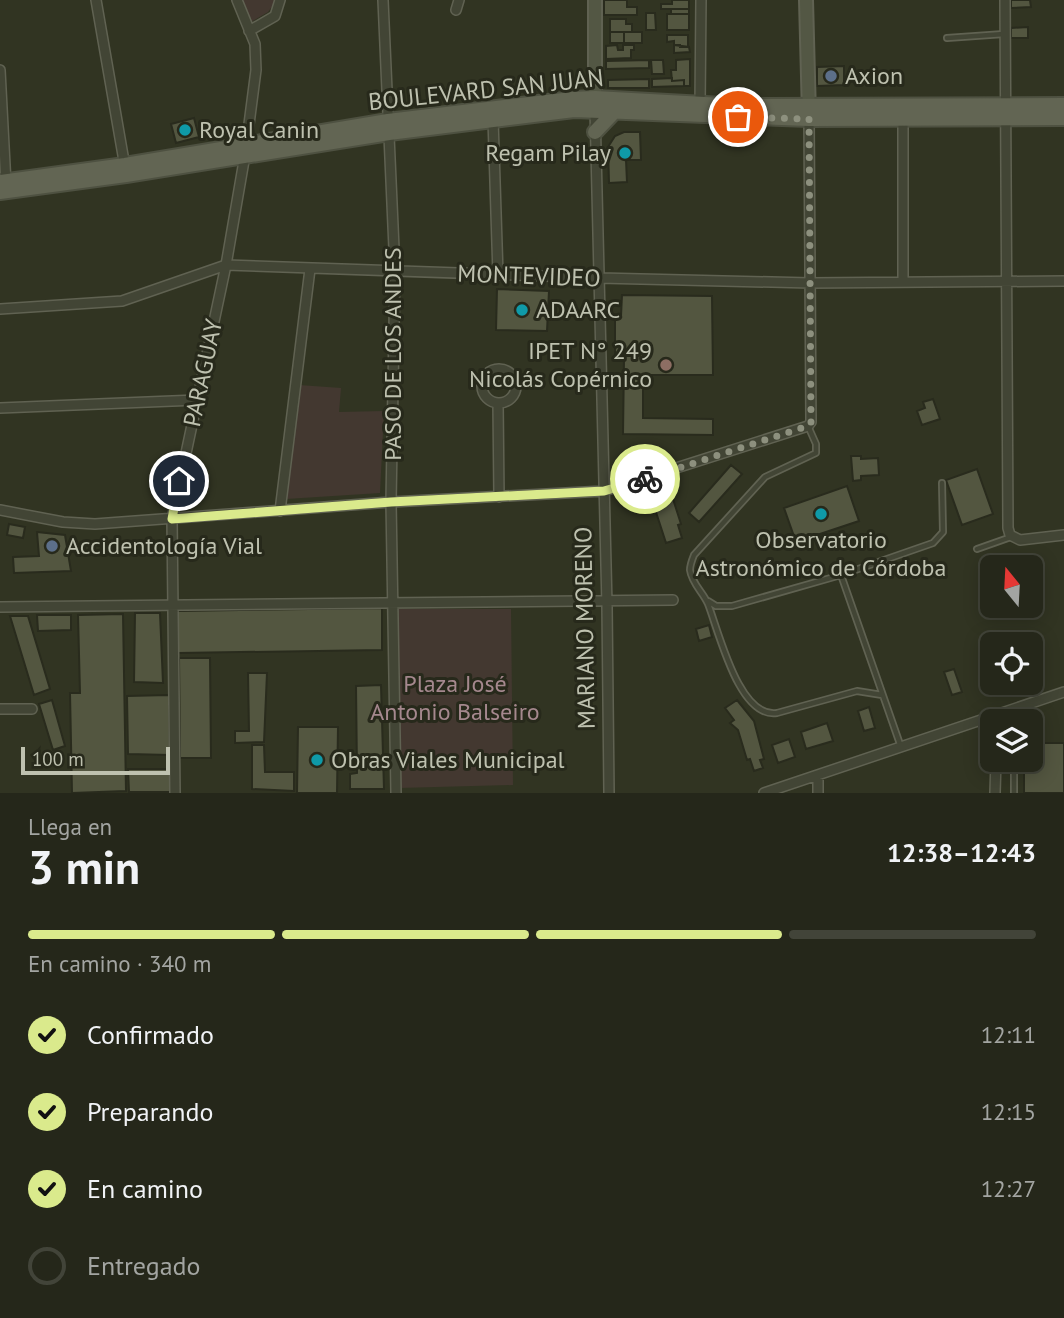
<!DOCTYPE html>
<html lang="es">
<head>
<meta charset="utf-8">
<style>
  :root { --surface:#25271a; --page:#2d2f23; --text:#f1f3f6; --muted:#a3a5a2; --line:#424439; --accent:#daea8c }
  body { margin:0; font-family:"PT Sans",sans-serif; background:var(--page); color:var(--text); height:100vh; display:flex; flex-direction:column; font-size:26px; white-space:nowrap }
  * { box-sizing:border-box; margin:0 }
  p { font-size:23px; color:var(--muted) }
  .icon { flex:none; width:38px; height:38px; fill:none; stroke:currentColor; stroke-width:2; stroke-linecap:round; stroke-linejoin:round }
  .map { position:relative; height:793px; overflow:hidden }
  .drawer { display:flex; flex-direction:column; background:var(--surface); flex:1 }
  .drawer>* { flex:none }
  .needle { width:46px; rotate:342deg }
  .buttons { position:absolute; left:980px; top:555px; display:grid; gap:14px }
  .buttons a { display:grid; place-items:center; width:63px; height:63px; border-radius:10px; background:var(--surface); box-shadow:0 4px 18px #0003,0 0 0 2px var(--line); font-size:35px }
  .scale { position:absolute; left:21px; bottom:18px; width:149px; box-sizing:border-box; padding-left:7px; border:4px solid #bec1af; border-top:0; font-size:19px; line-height:24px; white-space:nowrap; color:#bec1af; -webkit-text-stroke:5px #27291b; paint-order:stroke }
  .pin { position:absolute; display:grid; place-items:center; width:60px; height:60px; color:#fff; margin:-30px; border:4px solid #fff; border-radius:50%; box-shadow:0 2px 7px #0007 }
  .courier { position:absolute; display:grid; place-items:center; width:70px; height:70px; margin:-35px; border:5px solid #daea8c; border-radius:50%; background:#fff; color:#222; box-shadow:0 2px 9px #0007 }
  .overview em { font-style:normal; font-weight:700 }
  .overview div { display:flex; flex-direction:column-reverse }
  .overview { display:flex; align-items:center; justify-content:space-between; height:119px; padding:0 28px }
  h1 { font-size:46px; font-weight:700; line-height:52px }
  .bar { display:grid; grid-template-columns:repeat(4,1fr); gap:10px 7px; align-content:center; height:84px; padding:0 28px }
  .bar i { height:9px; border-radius:5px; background:var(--line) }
  .bar .on { background:var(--accent) }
  .bar p { grid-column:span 4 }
  ol { padding:0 28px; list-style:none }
  li { display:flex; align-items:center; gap:21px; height:77px }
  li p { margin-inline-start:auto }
  li .icon { padding:7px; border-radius:50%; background:var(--accent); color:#111; stroke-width:4 }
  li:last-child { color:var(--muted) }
  li i { width:38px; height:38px; border:4px solid var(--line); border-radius:50% }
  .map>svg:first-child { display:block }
  .green { fill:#433830 }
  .building { fill:#535640; stroke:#292b1d; stroke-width:2 }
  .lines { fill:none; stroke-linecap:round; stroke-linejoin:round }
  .lane-casing { stroke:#606252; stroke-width:8 }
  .street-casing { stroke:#606252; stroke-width:12 }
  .secondary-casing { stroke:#606252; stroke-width:16 }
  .primary-casing { stroke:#4e5141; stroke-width:18 }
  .lane { stroke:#424535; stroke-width:4.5 }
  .street { stroke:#424535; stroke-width:9 }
  .secondary { stroke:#535744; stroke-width:12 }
  .primary { stroke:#626553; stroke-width:14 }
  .done { stroke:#8d907e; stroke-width:7; stroke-dasharray:0 12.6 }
  .route { stroke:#daea8c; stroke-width:9 }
  .service-dot { fill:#5c6f8a; stroke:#27291b; stroke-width:2.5 }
  .culture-dot { fill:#0f9aa8; stroke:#27291b; stroke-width:2.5 }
  .education-dot { fill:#8d6e63; stroke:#27291b; stroke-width:2.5 }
  .labels { text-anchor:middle; stroke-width:6; stroke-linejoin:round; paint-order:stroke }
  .poi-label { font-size:24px; fill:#bec1af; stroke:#27291b; text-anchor:start }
  .street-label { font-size:24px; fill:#bec1af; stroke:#27291b }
  .park-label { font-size:24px; fill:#a5888e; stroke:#27291b }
</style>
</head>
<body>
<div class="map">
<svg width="1064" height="793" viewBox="0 0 1064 793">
  <rect width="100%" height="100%" fill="#313422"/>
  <path class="green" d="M243,0H274V4L268,12L251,22Z
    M299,385L341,388L339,412L384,411L380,493L286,499Z
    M397,609H511L513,785L399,788Z"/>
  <path class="building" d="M604,0H627V7H637V15H604Z
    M672,0H689V9H661V4H672Z
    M1011,0H1030L1031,7L1011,8Z
    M671,9H689V14H671Z
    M646,13H655L656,30H646Z
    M667,14H689V30H667Z
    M610,19H626V24H632V32H610Z
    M1028,27V38H1011V28Z
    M610,32H624V43H610Z
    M624,32H642V43H624Z
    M667,35H688V47H680V45H674V41L667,42Z
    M617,45L618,50H623V45H634V50H631V58L606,59V46Z
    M674,45L689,47L690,52L674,53Z
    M690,59V86H684V80L672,81L671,70H676V60Z
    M649,60V68L606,69V61Z
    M651,60H663L664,74H652Z
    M844,66V85L817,86V67Z
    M672,78V81L684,80V86L652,87V79Z
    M649,79V88H608V80Z
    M194,118L199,137L176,143L171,124Z
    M624,132H640L641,160H626L627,182L609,183L608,147L615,136Z
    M497,289L549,291L547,331L496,330Z
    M622,295L712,296L713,375H643V418L713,419V435L623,434L624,359H615V316H621Z
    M933,399L940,419L922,425L917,411L925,408L923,402Z
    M851,456H861V459L878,458L879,475L861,476V480L853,481Z
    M731,465L742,474L699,522L689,513Z
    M977,469L993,514L962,525L946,480Z
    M847,486L859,521L796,542L784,508Z
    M669,496L670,500L673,499L681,524L678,525L682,538L666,543L654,506L659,505L657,500Z
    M9,524L25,527L23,538L7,535Z
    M37,532L65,535L71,571L14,573L13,557L39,556Z
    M382,608V650L178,653L177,611Z
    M135,613H160L163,683L134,682Z
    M123,614L126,791L72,793L70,693H80L78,615Z
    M37,615H71V630L38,631Z
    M10,616H28L50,689L34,695Z
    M709,625L712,637L699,641L696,629Z
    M179,658H210L211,758H180Z
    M954,669L962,692L952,695L944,672Z
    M248,673H267L264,742L235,743V731H249Z
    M381,685L384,789H350V774L357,773L356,686Z
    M169,695L170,755L128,754L127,696Z
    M52,700L65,746L53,750L39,704Z
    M737,700L754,721L764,759L760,760L763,768L754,771L750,759L747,760L738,730L730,723L734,720L725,708Z
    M869,707L875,728L864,731L858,711Z
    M827,723L833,741L806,749L801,732Z
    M298,727H338L337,793H297Z
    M789,739L795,757L778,763L772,745Z
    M1031,743H1064V793H1024V760H1031Z
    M252,745H264L265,772H294V791L252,789Z
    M128,769H170V792H129Z"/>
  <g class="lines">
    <g class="lane-casing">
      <path id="lane" d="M947,38L1004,34
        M808,426L816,444V453L765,477L694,555C692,560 690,565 690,570C692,584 703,592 708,604C719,632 739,719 777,713L857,691L882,695
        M977,549L1011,537
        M841,575L901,747
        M708,601L716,606H732L841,575L933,543L943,532L942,483
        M1014,793V760"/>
    </g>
    <g class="street-casing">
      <path id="street" d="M96,0L125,167
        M383,0L395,271L391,502L396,793
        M1005,0L1008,528L1010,535L1020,540L1064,535
        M456,10L459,0
        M249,31L275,16L280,0
        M0,70L6,184
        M700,105L701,0
        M595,109L607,606L609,793
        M493,119L498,275
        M903,119V281
        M0,309L122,301L226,265L600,278L810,283L1064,281
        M482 386a17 17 0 1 1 34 0a17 17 0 1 1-34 0Z
        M498,403L499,497
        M0,408L197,400
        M0,510L63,522L95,524L391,502L604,491L808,426L811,422L809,119
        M280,511L310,269
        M0,607L673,600
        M0,709H32
        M818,776V793
        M175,793L172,519L226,265L245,155L256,70L255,44L237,0
        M764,793L1064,692
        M995,793L996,760"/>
    </g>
    <g class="secondary-casing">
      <path id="secondary" d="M595,0V98
        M806,0L809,115"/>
    </g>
    <g class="primary-casing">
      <path id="primary" d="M595,132L615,111
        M0,182L125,165L388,121L572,99L595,98L741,106L1064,105
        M0,192L126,175L389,133L574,110L809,119L1064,118"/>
    </g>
    <use href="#lane" class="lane"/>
    <use href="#street" class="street"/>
    <use href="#secondary" class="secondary"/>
    <use href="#primary" class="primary"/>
  </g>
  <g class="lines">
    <path class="done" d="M645,479L808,426L811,422L809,119L738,117"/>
    <path class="route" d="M179,481L172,519L391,502L604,491L645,479"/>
  </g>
  <g class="service-dot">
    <circle cx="831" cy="76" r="7"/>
    <circle cx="52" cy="546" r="7"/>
  </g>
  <g class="culture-dot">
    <circle cx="185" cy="130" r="7"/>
    <circle cx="625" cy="153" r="7"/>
    <circle cx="522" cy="310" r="7"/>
    <circle cx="821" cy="514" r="7"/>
    <circle cx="317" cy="760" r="7"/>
  </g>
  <circle class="education-dot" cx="666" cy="365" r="7"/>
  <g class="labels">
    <g class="poi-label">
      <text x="845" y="84">Axion</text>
      <text x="199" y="138">Royal Canin</text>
      <text x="611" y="161" text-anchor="end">Regam Pilay</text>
      <text x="536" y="318">ADAARC</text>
      <text x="652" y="359" text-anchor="end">IPET N° 249<tspan x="652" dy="28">Nicolás Copérnico</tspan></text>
      <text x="821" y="548" text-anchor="middle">Observatorio<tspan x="821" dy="28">Astronómico de Córdoba</tspan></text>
      <text x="66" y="554">Accidentología Vial</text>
      <text x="331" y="768">Obras Viales Municipal</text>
    </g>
    <g class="street-label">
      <text transform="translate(486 90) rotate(-6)" y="8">BOULEVARD SAN JUAN</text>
      <text transform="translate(529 276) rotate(2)" y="8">MONTEVIDEO</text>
      <text transform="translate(393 354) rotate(-90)" y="8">PASO DE LOS ANDES</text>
      <text transform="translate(203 373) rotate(-78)" y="8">PARAGUAY</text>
      <text transform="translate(585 628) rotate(-91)" y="8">MARIANO MORENO</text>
    </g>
    <g class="park-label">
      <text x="455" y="692">Plaza José<tspan x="455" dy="28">Antonio Balseiro</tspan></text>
    </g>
  </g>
</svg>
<div class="buttons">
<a><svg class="needle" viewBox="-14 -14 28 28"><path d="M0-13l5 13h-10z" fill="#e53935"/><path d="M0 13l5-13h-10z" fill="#a3a5a2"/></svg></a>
<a><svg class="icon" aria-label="locate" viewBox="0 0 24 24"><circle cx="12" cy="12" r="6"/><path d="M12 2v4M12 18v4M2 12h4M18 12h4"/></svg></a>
<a><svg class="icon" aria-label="layers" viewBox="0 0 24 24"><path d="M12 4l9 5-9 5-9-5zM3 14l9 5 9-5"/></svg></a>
</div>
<div class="scale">100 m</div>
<div class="pin" style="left:738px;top:117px;background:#ea580c"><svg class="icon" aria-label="bag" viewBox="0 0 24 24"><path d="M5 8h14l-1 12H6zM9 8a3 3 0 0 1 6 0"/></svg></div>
<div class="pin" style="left:179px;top:481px;background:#1f2937"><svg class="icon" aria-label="home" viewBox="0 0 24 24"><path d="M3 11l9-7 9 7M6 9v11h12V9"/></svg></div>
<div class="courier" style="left:645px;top:479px"><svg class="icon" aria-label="bike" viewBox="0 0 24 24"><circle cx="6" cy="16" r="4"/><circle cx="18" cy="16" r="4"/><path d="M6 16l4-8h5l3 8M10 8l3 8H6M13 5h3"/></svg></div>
</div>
<section class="drawer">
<div class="overview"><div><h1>3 min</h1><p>Llega en</p></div><em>12:38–12:43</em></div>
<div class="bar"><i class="on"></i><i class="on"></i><i class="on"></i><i></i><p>En camino · 340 m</p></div>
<ol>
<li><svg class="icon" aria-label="check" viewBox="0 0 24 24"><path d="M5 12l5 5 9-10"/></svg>Confirmado<p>12:11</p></li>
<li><svg class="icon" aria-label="check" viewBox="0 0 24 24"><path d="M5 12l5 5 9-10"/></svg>Preparando<p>12:15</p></li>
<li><svg class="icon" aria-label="check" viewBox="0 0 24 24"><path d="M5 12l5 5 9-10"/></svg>En camino<p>12:27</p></li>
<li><i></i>Entregado</li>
</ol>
</section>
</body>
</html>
